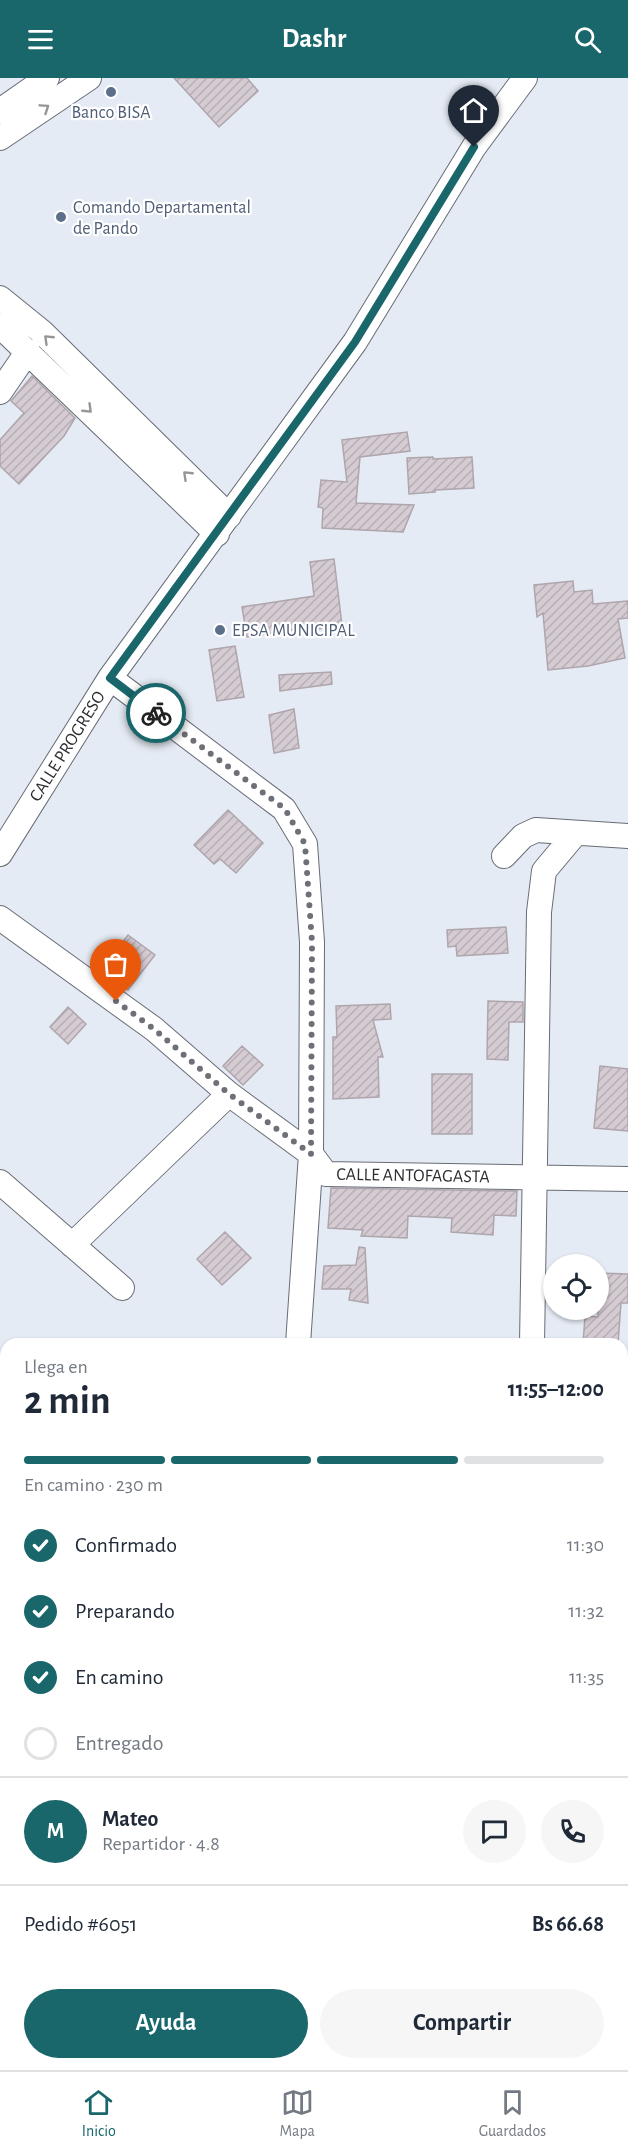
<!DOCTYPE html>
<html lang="es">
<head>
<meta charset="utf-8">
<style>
  :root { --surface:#fff; --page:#f6f6f7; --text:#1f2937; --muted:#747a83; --line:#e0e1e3; --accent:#19676b }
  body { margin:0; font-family:"Alegreya Sans",sans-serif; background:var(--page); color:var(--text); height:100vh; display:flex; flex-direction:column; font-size:22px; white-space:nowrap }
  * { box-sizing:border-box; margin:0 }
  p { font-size:20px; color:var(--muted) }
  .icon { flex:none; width:33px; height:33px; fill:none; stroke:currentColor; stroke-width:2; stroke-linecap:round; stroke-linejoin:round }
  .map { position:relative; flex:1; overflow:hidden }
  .panel { position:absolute; left:0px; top:1260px; width:628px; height:732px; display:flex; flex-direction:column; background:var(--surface); border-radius:18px 18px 0 0; box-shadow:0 2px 4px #0004 }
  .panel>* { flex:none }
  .controls { position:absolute; left:543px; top:1176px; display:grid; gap:12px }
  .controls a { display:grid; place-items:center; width:66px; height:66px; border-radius:50%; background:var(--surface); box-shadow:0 2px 4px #0004; font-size:30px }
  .pin { position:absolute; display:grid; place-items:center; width:51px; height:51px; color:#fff; margin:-62px -26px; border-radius:50% 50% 50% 0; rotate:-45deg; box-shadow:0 0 6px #0007 }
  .pin .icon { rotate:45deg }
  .courier { position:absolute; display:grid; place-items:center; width:60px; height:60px; margin:-30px; border:4px solid #19676b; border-radius:50%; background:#fff; color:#222; box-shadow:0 2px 8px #0007 }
  .head em { font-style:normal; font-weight:600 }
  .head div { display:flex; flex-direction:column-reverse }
  .head { display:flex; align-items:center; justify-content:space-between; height:102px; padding:0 24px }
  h1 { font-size:39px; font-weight:600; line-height:45px }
  .bar { display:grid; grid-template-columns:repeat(4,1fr); gap:9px 6px; align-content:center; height:72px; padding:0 24px }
  .bar i { height:8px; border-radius:4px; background:var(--line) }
  .bar .on { background:var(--accent) }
  .bar p { grid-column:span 4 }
  .line { display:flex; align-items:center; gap:15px; padding:0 24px; border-top:2px solid var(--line) }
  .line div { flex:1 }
  .round { display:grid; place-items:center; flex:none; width:63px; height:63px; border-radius:32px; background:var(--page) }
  ol { padding:0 24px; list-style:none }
  li { display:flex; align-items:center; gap:18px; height:66px }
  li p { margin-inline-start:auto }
  li .icon { padding:6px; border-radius:50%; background:var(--accent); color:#fff; stroke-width:4 }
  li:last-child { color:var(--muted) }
  li i { width:33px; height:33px; border:3px solid var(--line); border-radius:50% }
  .button { display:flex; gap:12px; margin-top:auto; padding:12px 24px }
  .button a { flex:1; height:69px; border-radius:36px; background:var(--accent); color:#fff; font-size:24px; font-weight:600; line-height:69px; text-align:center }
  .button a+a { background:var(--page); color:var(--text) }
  header { display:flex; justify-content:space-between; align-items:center; height:78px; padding:0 24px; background:var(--accent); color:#fff; font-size:27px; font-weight:600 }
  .dock { display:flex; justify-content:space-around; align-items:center; height:84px; border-top:2px solid var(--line); background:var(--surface); font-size:16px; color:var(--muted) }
  .dock a { display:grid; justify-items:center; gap:3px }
  .dock .on { color:var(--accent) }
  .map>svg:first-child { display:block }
  .building { fill:url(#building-hatch); stroke:#afa5ac; stroke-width:1.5 }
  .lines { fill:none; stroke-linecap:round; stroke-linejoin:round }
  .street-casing { stroke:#686c75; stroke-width:26 }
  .highway-casing { stroke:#686c75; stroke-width:35 }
  .path { stroke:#a8acb4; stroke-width:4; stroke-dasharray:3 3; stroke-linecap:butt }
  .street { stroke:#fff; stroke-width:24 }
  .highway { stroke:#fff; stroke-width:33 }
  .oneway { stroke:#969698 }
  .done { stroke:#6d7076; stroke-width:6; stroke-dasharray:0 10.8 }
  .route { stroke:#19676b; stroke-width:8 }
  .service-dot { fill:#5c6f8a; stroke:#fff; stroke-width:2 }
  .labels { text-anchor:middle; stroke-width:4.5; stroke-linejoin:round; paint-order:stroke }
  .service-label { font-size:18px; fill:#4e5e75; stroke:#fff; text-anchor:start }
  .street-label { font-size:18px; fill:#2c2e32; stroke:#fff }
</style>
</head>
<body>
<header><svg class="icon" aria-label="menu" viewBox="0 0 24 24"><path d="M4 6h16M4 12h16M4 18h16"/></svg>Dashr<svg class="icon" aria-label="search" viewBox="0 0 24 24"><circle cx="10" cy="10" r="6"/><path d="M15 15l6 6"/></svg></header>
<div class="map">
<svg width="628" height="1992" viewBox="0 0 628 1992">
  <defs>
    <pattern id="building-hatch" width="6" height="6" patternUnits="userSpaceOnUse" patternTransform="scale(1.5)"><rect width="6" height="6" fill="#d5cbd2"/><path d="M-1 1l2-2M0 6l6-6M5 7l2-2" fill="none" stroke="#b7afb5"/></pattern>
  </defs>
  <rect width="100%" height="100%" fill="#e5ebf4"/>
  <path class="building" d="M174,0H247L258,13L219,49Z
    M32,298L75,340L64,358L19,406L0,388V362L24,335L11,323Z
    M407,354L410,373L360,379L356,425L414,427L403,454L322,450L323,430L318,429L321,402L347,404L342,362Z
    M433,379V381L472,379L474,410L435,412V414L409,416L407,380Z
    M334,481L342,547L317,551V548L247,559L242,529L314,518L310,484Z
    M573,503L574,514L592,512L593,526L628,523V540L618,541L625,580L588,588L548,592L543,535L537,539L534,507Z
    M235,568L244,619L217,623L209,572Z
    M331,594L332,606L280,613L279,597Z
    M294,631L299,670L274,675L269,637Z
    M228,732L263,765L236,795L220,781L214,786L194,767Z
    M506,849L508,875L457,878L456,868L448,869L447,852Z
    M128,857L155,877L128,912L102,891Z
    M488,923L523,924V944H509L508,982L487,981Z
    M390,926L391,941L373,942L383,979H378L379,1019L333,1021V959H337L336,928Z
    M68,929L86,946L68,966L50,949Z
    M242,968L263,987L243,1007L223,988Z
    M600,988L628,991V1053L594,1050Z
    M432,996H472V1056H432Z
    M331,1110L517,1113L516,1138L494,1137L493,1157L451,1154L452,1140L408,1138L407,1160L361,1158L363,1152L328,1150Z
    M225,1154L251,1180L222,1207L197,1181Z
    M359,1169L365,1170L368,1225L349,1222L351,1211H322L324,1188L356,1187Z
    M598,1195L628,1196V1225H621L618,1266H583L585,1238L598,1239Z"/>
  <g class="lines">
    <g class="street-casing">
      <path id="street" d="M0,33L47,0
        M0,60L89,0
        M0,220L42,254L229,438
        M0,248L217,456
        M0,314L28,273
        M110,600L284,731L305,766L312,864L311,1076L298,1266
        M0,776L110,600L355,264L474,69L525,0
        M504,778L523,758L536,752L628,758
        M0,840L154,951L229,1016L311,1076L326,1096L628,1101
        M0,1104L122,1210
        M72,1167L229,1016
        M532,1266L539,834L544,793L575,756
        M622,1304H628
        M0,1835H6
        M622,1906L628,1907"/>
    </g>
    <g class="highway-casing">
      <path id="highway" d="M0,1572L6,1573
        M0,1601H6
        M622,1624L628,1625
        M622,1652L628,1653"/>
    </g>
    <path class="path" d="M255,1992V1986"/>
    <use href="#street" class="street"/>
    <use href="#highway" class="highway"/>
  </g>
  <defs><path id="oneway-chevron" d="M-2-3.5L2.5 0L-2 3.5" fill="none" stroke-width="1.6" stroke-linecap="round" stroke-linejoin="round" transform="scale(1.5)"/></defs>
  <g class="oneway">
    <use href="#oneway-chevron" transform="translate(45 30) rotate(-34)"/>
    <use href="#oneway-chevron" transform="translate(48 261) rotate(-136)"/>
    <use href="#oneway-chevron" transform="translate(88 331) rotate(44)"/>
    <use href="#oneway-chevron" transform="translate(187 397) rotate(-136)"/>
  </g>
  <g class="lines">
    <path class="done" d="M116,923L154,951L229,1016L311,1076L312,864L305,766L285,731L156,635"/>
    <path class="route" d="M156,635L110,600L355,264L474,69"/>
  </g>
  <g class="service-dot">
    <circle cx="111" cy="14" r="6"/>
    <circle cx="61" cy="139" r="6"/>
    <circle cx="220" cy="552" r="6"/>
  </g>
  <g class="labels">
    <g class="service-label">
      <text x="111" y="40" text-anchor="middle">Banco BISA</text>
      <text x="73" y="135">Comando Departamental<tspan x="73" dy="21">de Pando</tspan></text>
      <text x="232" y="558">EPSA MUNICIPAL</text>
    </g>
    <g class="street-label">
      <text transform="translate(67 668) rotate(-58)" y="6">CALLE PROGRESO</text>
      <text transform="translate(413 1097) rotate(1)" y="6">CALLE ANTOFAGASTA</text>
    </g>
  </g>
</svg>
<div class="controls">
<a><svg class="icon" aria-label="locate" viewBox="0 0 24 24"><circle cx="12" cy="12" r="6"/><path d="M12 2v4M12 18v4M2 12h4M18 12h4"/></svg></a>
</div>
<div class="pin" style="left:116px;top:923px;background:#ea580c"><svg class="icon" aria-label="bag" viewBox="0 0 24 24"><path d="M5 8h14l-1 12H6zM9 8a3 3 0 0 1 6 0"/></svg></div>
<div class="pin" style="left:474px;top:69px;background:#1f2937"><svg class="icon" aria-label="home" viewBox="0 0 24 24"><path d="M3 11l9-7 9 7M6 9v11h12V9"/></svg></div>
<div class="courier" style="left:156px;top:635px"><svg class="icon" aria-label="bike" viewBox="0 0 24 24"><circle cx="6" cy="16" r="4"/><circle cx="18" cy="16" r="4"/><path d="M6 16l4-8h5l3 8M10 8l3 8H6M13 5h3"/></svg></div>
<section class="panel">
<div class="head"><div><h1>2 min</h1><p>Llega en</p></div><em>11:55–12:00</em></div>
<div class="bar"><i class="on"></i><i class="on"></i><i class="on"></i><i></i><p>En camino · 230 m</p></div>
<ol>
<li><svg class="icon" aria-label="check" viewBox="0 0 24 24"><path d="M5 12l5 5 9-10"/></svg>Confirmado<p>11:30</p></li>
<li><svg class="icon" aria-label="check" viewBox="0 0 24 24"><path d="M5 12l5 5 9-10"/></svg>Preparando<p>11:32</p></li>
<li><svg class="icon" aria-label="check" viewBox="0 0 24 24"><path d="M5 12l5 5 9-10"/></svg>En camino<p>11:35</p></li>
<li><i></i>Entregado</li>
</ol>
<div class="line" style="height:108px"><b class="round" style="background:var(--accent);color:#fff">M</b><div><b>Mateo</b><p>Repartidor · 4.8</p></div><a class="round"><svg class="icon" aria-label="chat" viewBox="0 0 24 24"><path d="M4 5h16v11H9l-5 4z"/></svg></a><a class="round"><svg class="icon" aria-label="phone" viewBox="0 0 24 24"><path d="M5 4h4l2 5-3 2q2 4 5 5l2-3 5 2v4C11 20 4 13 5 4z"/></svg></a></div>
<div class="line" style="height:78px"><div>Pedido #6051</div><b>Bs 66.68</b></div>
<div class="button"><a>Ayuda</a><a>Compartir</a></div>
</section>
</div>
<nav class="dock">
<a class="on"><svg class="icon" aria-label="home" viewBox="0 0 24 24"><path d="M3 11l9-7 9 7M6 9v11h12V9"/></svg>Inicio</a>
<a><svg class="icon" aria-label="map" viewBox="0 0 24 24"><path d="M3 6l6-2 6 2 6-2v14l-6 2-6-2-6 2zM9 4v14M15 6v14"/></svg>Mapa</a>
<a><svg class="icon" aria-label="saved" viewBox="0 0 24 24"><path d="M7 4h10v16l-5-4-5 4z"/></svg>Guardados</a>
</nav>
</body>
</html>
